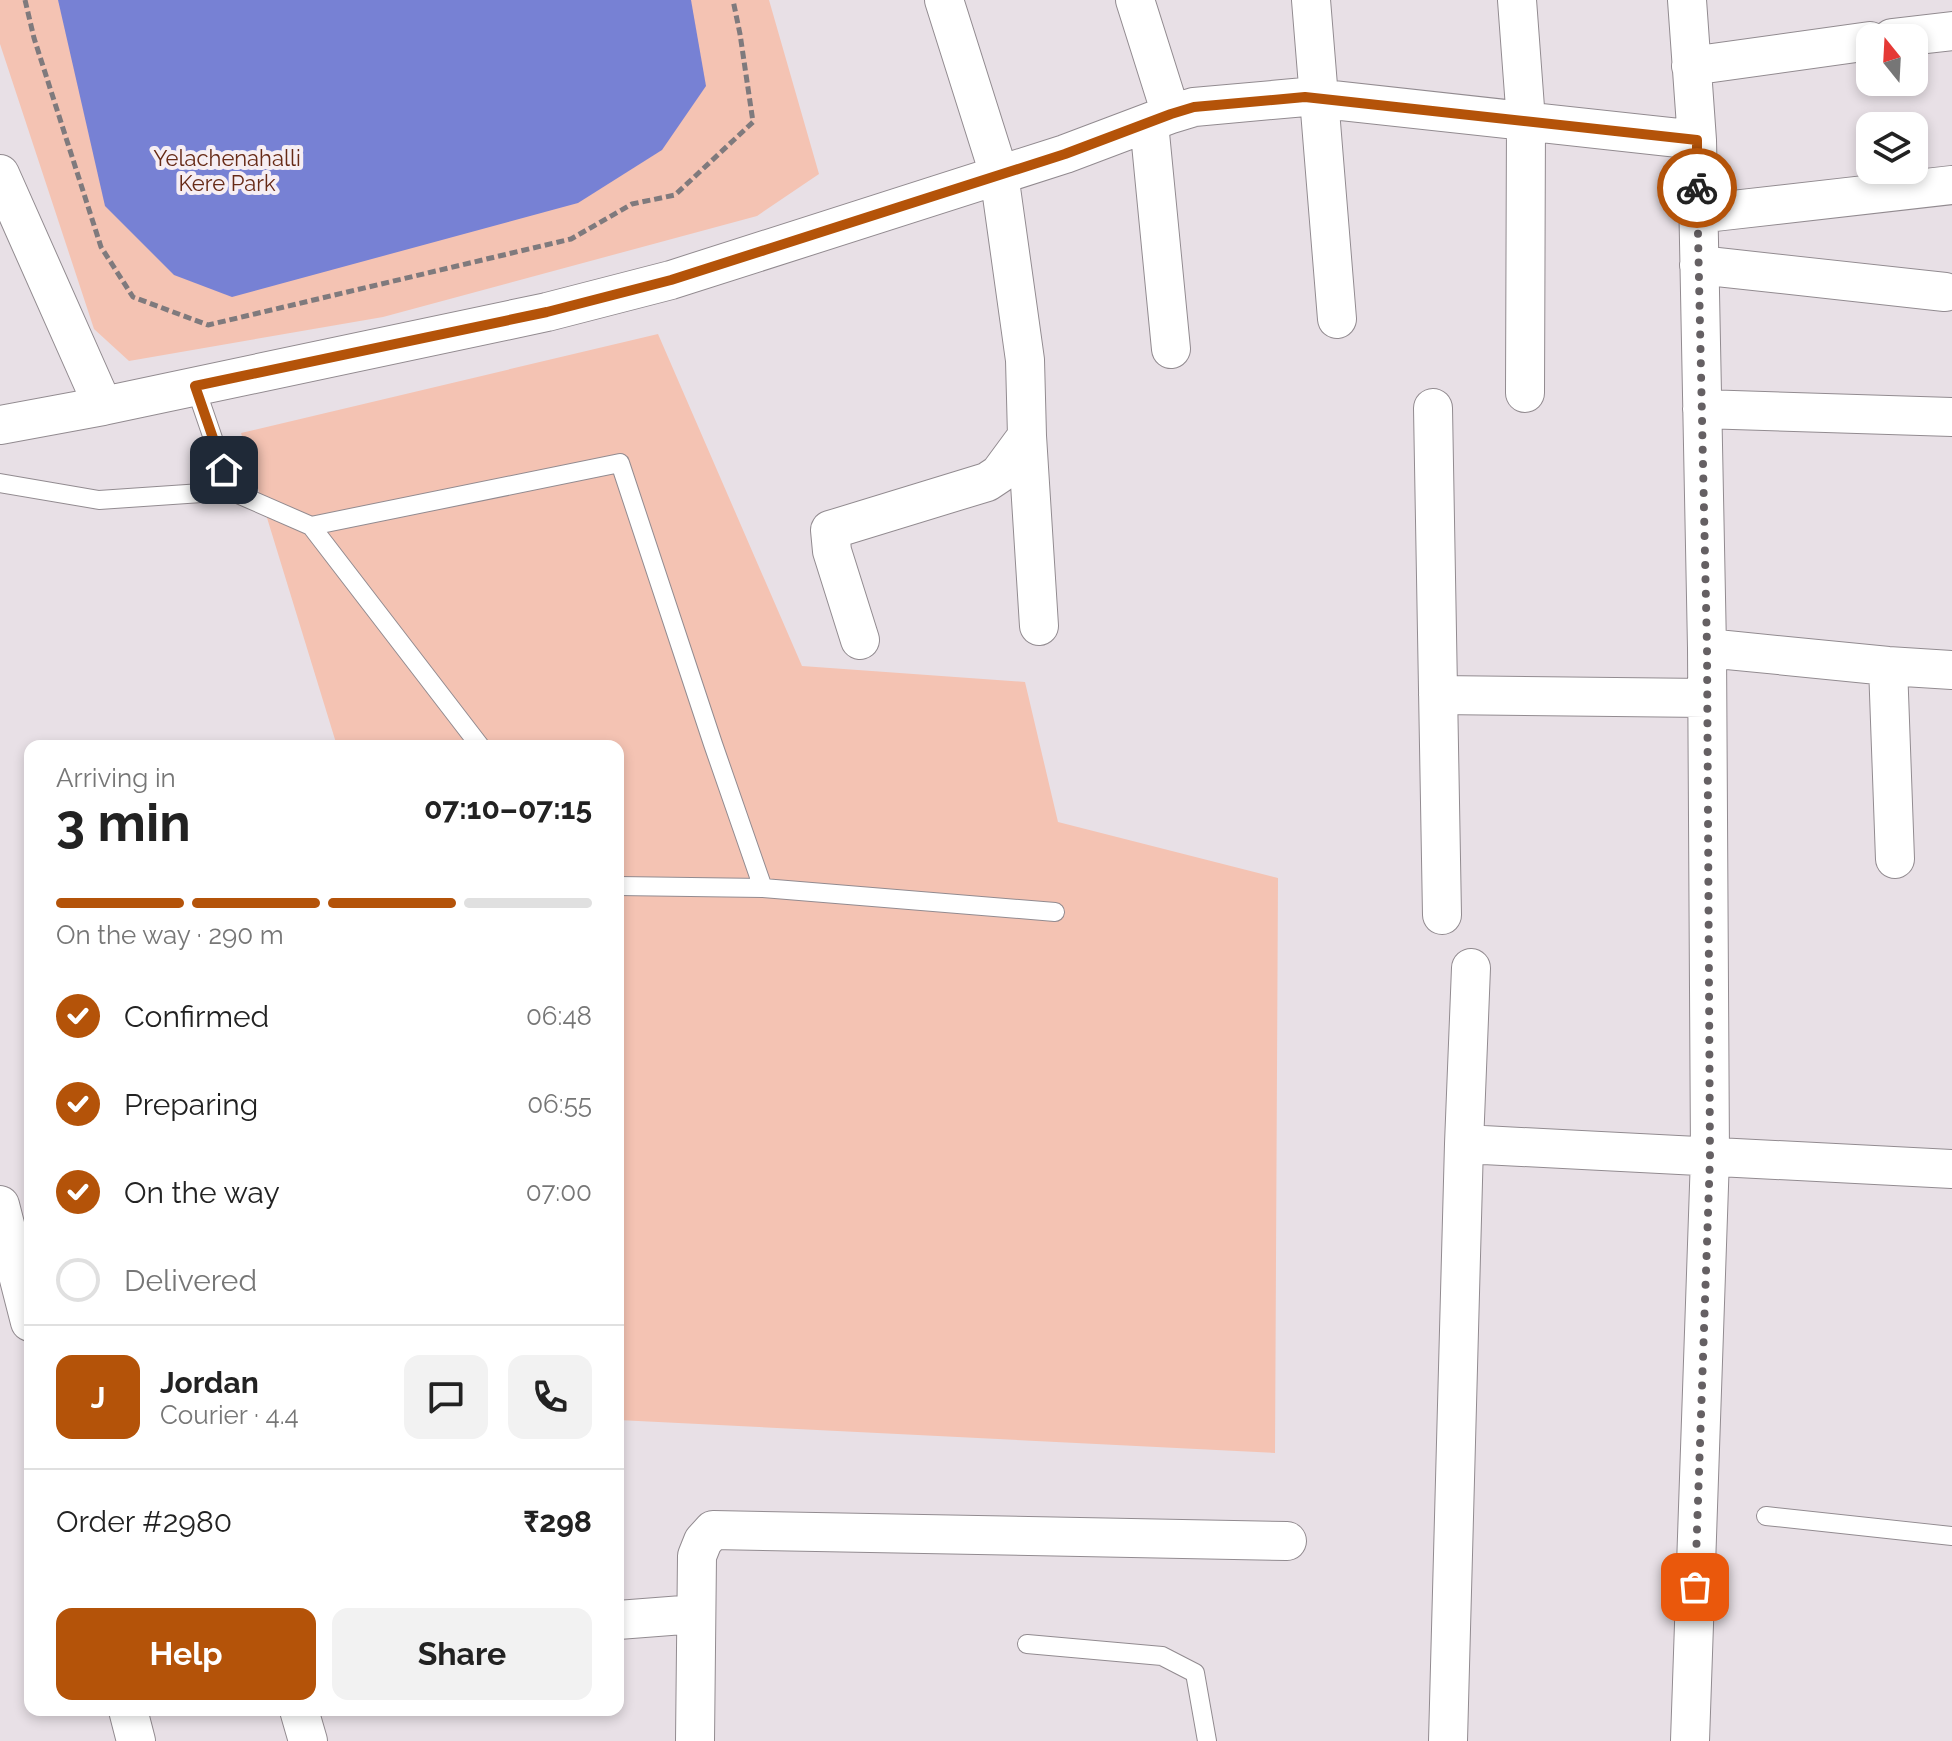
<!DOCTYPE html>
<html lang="en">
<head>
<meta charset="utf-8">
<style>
  :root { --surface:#fff; --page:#f2f2f2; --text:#222; --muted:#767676; --line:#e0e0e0; --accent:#b45309 }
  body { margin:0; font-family:Raleway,sans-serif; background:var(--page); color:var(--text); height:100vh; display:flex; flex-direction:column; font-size:30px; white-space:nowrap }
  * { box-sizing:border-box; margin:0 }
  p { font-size:26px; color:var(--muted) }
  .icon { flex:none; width:44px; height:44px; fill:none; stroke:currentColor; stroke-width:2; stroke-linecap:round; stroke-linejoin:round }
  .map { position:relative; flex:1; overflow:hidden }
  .panel { position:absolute; left:24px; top:740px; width:600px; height:976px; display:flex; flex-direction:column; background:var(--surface); border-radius:16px; box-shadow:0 4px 12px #0003 }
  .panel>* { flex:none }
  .needle { width:52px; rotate:342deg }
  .buttons { position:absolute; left:1856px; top:24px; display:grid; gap:16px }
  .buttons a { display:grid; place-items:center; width:72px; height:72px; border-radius:16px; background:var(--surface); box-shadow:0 4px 12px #0003; font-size:40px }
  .pin { position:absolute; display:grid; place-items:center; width:68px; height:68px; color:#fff; margin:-34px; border-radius:16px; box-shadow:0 4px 12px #0006 }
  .courier { position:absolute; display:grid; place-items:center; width:80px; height:80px; margin:-40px; border:6px solid #b45309; border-radius:50%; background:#fff; color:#222; box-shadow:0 2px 10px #0007 }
  .head em { font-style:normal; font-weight:700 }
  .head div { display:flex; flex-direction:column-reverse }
  .head { display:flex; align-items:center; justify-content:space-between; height:136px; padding:0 32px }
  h1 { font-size:52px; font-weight:700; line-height:60px }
  .bar { display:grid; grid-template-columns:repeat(4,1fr); gap:12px 8px; align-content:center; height:96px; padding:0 32px }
  .bar i { height:10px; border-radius:6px; background:var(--line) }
  .bar .active { background:var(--accent) }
  .bar p { grid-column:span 4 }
  .line { display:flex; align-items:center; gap:20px; padding:0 32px; border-top:2px solid var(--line) }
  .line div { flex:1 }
  .round { display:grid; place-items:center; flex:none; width:84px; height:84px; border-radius:16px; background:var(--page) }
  ol { padding:0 32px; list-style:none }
  li { display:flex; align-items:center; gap:24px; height:88px }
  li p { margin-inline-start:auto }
  li .icon { padding:8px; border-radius:50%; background:var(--accent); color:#fff; stroke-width:4 }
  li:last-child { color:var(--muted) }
  li i { width:44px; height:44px; border:4px solid var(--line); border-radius:50% }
  .primary-button { display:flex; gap:16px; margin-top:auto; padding:16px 32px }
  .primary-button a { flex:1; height:92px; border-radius:16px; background:var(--accent); color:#fff; font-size:32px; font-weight:700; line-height:92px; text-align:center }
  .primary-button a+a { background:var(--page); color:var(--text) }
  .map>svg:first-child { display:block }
  .green { fill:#f4c3b3 }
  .water { fill:#7781d4 }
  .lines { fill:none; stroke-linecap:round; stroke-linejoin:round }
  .lane-casing { stroke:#928b90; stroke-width:20 }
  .street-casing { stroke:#928b90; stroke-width:40 }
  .path { stroke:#7f7a7d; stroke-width:5; stroke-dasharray:8 4; stroke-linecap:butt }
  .lane { stroke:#fff; stroke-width:18 }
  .street { stroke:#fff; stroke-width:38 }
  .done { stroke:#656063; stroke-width:8; stroke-dasharray:0 14.4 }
  .route { stroke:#b45309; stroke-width:10 }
  .labels { text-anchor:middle; stroke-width:8; stroke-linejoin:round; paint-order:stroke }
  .park-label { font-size:22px; fill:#672a16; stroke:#f6eef3 }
</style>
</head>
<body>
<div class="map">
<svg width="1952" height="1741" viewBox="0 0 1952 1741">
  <rect width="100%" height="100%" fill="#e8e0e6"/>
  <path class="green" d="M0,0H769L819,174L757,216L383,317L129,361L94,329L0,44Z
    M658,334L802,666L1025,682L1058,822L1278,878L1275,1453L618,1420V746H337L241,433Z"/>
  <path class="water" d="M58,0H691L706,86L662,150L578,203L232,297L174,275L105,206Z"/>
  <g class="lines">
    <g class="lane-casing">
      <path id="lane" d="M195,386L231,491L311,526L480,746
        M0,483L99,500L231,491
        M311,526L620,463L713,744L763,888
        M618,886L763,888L1055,912
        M1766,1516L1952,1536
        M1027,1644L1162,1656L1195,1673L1207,1741"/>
    </g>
    <g class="street-casing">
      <path id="street" d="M1135,0L1171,114
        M1311,0L1337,319
        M1517,0L1526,121L1525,393
        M1892,38L1952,31
        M1691,66L1870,41
        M1149,123L1171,349
        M1697,140L1707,648L1888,666L1952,670
        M0,174L103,406L547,312L671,280L1065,154L1171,114L1194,107L1305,97L1697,140L1687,0
        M1697,214L1952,185
        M1699,265L1945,292
        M1433,408L1442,915
        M1702,409L1952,417
        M0,425L103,406
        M1027,436L1039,626
        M860,640L832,551L830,530L987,482L999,474L1027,436L1025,360L999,174L944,0
        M1888,666L1895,859
        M1438,695L1706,698
        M1464,1144L1952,1169
        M0,1205L30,1322
        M618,1620L696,1614
        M128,1710L136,1741
        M299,1710L308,1741
        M695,1741L697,1556L703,1541L713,1530L1287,1541
        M1448,1741L1464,1144L1471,968
        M1690,1741L1710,1157L1707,648"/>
    </g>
    <path class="path" d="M25,0L34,38L101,247L133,297L208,325L571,239L632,204L675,195L753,122L740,34L733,0"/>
    <use href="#lane" class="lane"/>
    <use href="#street" class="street"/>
  </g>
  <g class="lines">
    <path class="done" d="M1695,1587L1710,1157L1707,648L1697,188"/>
    <path class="route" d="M224,470L195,386L547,312L671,280L1065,154L1171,114L1194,107L1305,97L1697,140V188"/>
  </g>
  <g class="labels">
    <g class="park-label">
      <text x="227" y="166">Yelachenahalli<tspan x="227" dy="25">Kere Park</tspan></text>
    </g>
  </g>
</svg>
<div class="buttons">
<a><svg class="needle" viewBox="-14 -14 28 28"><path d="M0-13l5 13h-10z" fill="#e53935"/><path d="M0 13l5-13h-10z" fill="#767676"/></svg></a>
<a><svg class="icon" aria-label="layers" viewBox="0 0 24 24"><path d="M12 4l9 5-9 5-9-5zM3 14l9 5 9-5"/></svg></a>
</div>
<div class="pin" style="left:1695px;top:1587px;background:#ea580c"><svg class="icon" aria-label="bag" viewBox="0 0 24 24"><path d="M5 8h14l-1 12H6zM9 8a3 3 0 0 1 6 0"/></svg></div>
<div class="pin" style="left:224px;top:470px;background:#1f2937"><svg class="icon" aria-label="home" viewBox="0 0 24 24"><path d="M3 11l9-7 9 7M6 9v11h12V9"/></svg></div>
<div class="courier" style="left:1697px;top:188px"><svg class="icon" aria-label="bike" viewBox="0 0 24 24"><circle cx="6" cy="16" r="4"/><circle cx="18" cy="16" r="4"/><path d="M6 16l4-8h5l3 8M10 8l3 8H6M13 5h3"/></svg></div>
<section class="panel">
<div class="head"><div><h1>3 min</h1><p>Arriving in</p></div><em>07:10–07:15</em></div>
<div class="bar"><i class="active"></i><i class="active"></i><i class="active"></i><i></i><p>On the way · 290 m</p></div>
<ol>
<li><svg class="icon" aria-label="check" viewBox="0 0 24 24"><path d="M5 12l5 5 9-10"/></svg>Confirmed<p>06:48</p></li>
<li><svg class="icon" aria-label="check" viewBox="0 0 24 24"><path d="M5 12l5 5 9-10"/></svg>Preparing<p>06:55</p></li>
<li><svg class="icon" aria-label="check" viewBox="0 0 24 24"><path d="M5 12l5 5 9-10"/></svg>On the way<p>07:00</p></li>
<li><i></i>Delivered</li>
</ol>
<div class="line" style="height:144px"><b class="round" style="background:var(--accent);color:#fff">J</b><div><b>Jordan</b><p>Courier · 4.4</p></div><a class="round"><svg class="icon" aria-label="chat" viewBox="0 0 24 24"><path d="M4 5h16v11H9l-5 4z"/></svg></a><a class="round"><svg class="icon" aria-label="phone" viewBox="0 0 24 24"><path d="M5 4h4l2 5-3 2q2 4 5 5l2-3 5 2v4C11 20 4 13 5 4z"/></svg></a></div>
<div class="line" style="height:104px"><div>Order #2980</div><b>₹298</b></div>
<div class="primary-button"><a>Help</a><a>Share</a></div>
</section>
</div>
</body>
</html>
